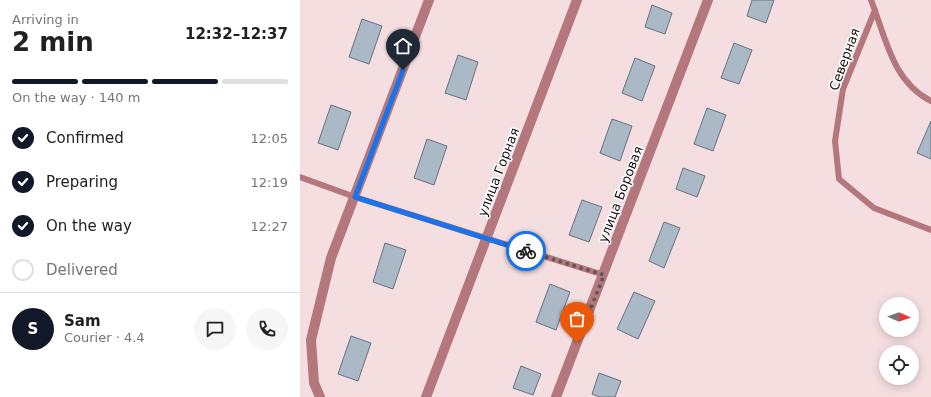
<!DOCTYPE html>
<html lang="en">
<head>
<meta charset="utf-8">
<style>
  :root { --surface:#fff; --page:#f6f6f6; --text:#202124; --muted:#757577; --line:#e0e0e0; --accent:#111827 }
  body { margin:0; font-family:"DejaVu Sans",sans-serif; background:var(--page); color:var(--text); height:100vh; display:flex; flex-direction:column; font-size:15px; white-space:nowrap }
  * { box-sizing:border-box; margin:0 }
  p { font-size:13px; color:var(--muted) }
  .icon { flex:none; width:22px; height:22px; fill:none; stroke:currentColor; stroke-width:2; stroke-linecap:round; stroke-linejoin:round }
  .map { position:relative; flex:1; overflow:hidden }
  .drawer { display:flex; flex-direction:column; background:var(--surface); width:300px }
  .drawer>* { flex:none }
  .needle { width:26px; rotate:92deg }
  .buttons { position:absolute; left:579px; top:297px; display:grid; gap:8px }
  .buttons a { display:grid; place-items:center; width:40px; height:40px; border-radius:50%; background:var(--surface); box-shadow:0 2px 10px #0003; font-size:20px }
  .pin { position:absolute; display:grid; place-items:center; width:34px; height:34px; color:#fff; margin:-41px -17px; border-radius:50% 50% 50% 0; rotate:-45deg; box-shadow:0 0 4px #0007 }
  .pin .icon { rotate:45deg }
  .courier { position:absolute; display:grid; place-items:center; width:40px; height:40px; margin:-20px; border:3px solid #1a73e8; border-radius:50%; background:#fff; color:#222; box-shadow:0 1px 5px #0007 }
  .head em { font-style:normal; font-weight:700 }
  .head div { display:flex; flex-direction:column-reverse }
  .head { display:flex; align-items:center; justify-content:space-between; height:68px; padding:0 12px }
  h1 { font-size:26px; font-weight:700; line-height:30px }
  .bar { display:grid; grid-template-columns:repeat(4,1fr); gap:6px 4px; align-content:center; height:48px; padding:0 12px }
  .bar i { height:5px; border-radius:3px; background:var(--line) }
  .bar .selected { background:var(--accent) }
  .bar p { grid-column:span 4 }
  .line { display:flex; align-items:center; gap:10px; padding:0 12px; border-top:1px solid var(--line) }
  .line div { flex:1 }
  .round { display:grid; place-items:center; flex:none; width:42px; height:42px; border-radius:21px; background:var(--page) }
  ol { padding:0 12px; list-style:none }
  li { display:flex; align-items:center; gap:12px; height:44px }
  li p { margin-inline-start:auto }
  li .icon { padding:4px; border-radius:50%; background:var(--accent); color:#fff; stroke-width:4 }
  li:last-child { color:var(--muted) }
  li i { width:22px; height:22px; border:2px solid var(--line); border-radius:50% }
  main { display:flex; flex:1; min-height:0 }
  .map>svg:first-child { display:block }
  .building { fill:#abb9c7; stroke:#657280 }
  .lines { fill:none; stroke-linecap:round; stroke-linejoin:round }
  .lane { stroke:#b4777d; stroke-width:6 }
  .street { stroke:#b4777d; stroke-width:10 }
  .done { stroke:#635656; stroke-width:4; stroke-dasharray:0 7.2 }
  .route { stroke:#1a73e8; stroke-width:5 }
  .labels { text-anchor:middle; stroke-width:3; stroke-linejoin:round; paint-order:stroke }
  .street-label { font-size:13px; fill:#140c0d; stroke:#fff }
</style>
</head>
<body>
<main>
<section class="drawer">
<div class="head"><div><h1>2 min</h1><p>Arriving in</p></div><em>12:32–12:37</em></div>
<div class="bar"><i class="selected"></i><i class="selected"></i><i class="selected"></i><i></i><p>On the way · 140 m</p></div>
<ol>
<li><svg class="icon" aria-label="check" viewBox="0 0 24 24"><path d="M5 12l5 5 9-10"/></svg>Confirmed<p>12:05</p></li>
<li><svg class="icon" aria-label="check" viewBox="0 0 24 24"><path d="M5 12l5 5 9-10"/></svg>Preparing<p>12:19</p></li>
<li><svg class="icon" aria-label="check" viewBox="0 0 24 24"><path d="M5 12l5 5 9-10"/></svg>On the way<p>12:27</p></li>
<li><i></i>Delivered</li>
</ol>
<div class="line" style="height:72px"><b class="round" style="background:var(--accent);color:#fff">S</b><div><b>Sam</b><p>Courier · 4.4</p></div><a class="round"><svg class="icon" aria-label="chat" viewBox="0 0 24 24"><path d="M4 5h16v11H9l-5 4z"/></svg></a><a class="round"><svg class="icon" aria-label="phone" viewBox="0 0 24 24"><path d="M5 4h4l2 5-3 2q2 4 5 5l2-3 5 2v4C11 20 4 13 5 4z"/></svg></a></div>
</section>
<div class="map">
<svg width="631" height="397" viewBox="0 0 631 397">
  <rect width="100%" height="100%" fill="#f5dedf"/>
  <path class="building" d="M452,0H474L466,23L447,16Z
    M352,5L372,13L365,34L345,27Z
    M62,19L82,26L69,64L49,57Z
    M434,43L452,50L439,84L421,78Z
    M158,55L178,62L166,100L145,93Z
    M335,58L355,66L342,101L322,93Z
    M31,105L51,112L38,150L18,143Z
    M407,108L426,115L413,151L394,144Z
    M312,119L332,126L320,161L300,153Z
    M631,121V159L617,153Z
    M127,139L147,146L134,185L114,178Z
    M383,168L405,176L397,197L376,189Z
    M282,200L302,207L289,242L269,235Z
    M364,222L380,228L364,268L349,261Z
    M85,243L106,250L93,289L73,282Z
    M250,284L270,292L256,330L236,322Z
    M334,292L355,301L338,339L317,329Z
    M51,336L71,343L58,381L38,374Z
    M221,366L241,374L233,395L213,388Z
    M299,373L321,381L315,397H300L292,394Z"/>
  <g class="lines">
    <path class="lane" d="M571,0C586,38 592,81 631,101
      M575,10L543,89L535,141L539,179L574,208L631,230
      M0,177L55,197L304,275"/>
    <path class="street" d="M20,397L14,383L11,340L31,258L129,0
      M126,397L277,0
      M256,397L408,0"/>
  </g>
  <g class="lines">
    <path class="done" d="M226,251L304,275L277,343"/>
    <path class="route" d="M103,70L55,197L226,251"/>
  </g>
  <g class="labels">
    <g class="street-label">
      <text transform="translate(544 59) rotate(-70)" y="5">Северная</text>
      <text transform="translate(198 172) rotate(-69)" y="5">улица Горная</text>
      <text transform="translate(320 194) rotate(-69)" y="5">улица Боровая</text>
    </g>
  </g>
</svg>
<div class="buttons">
<a><svg class="needle" viewBox="-14 -14 28 28"><path d="M0-13l5 13h-10z" fill="#e53935"/><path d="M0 13l5-13h-10z" fill="#757577"/></svg></a>
<a><svg class="icon" aria-label="locate" viewBox="0 0 24 24"><circle cx="12" cy="12" r="6"/><path d="M12 2v4M12 18v4M2 12h4M18 12h4"/></svg></a>
</div>
<div class="pin" style="left:277px;top:343px;background:#ea580c"><svg class="icon" aria-label="bag" viewBox="0 0 24 24"><path d="M5 8h14l-1 12H6zM9 8a3 3 0 0 1 6 0"/></svg></div>
<div class="pin" style="left:103px;top:70px;background:#1f2937"><svg class="icon" aria-label="home" viewBox="0 0 24 24"><path d="M3 11l9-7 9 7M6 9v11h12V9"/></svg></div>
<div class="courier" style="left:226px;top:251px"><svg class="icon" aria-label="bike" viewBox="0 0 24 24"><circle cx="6" cy="16" r="4"/><circle cx="18" cy="16" r="4"/><path d="M6 16l4-8h5l3 8M10 8l3 8H6M13 5h3"/></svg></div>
</div>
</main>
</body>
</html>
